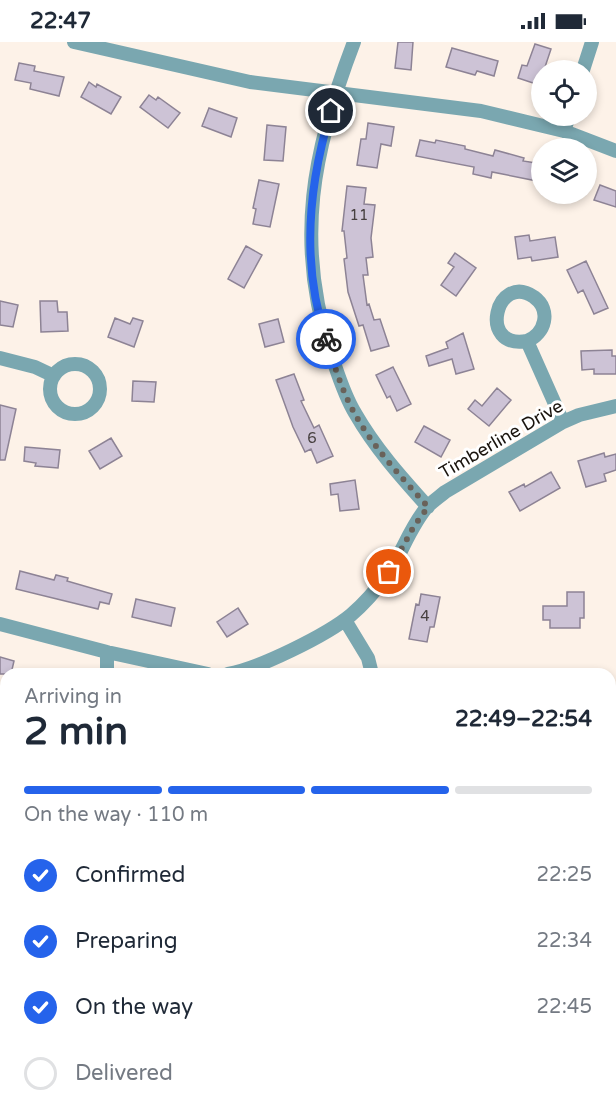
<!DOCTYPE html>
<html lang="en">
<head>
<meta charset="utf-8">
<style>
  :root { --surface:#fff; --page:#f6f6f7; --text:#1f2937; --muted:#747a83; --line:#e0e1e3; --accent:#2563eb }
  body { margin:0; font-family:"Varela Round",sans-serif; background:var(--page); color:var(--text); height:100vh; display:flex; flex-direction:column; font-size:22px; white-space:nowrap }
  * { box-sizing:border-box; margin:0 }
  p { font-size:20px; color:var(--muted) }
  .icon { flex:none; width:33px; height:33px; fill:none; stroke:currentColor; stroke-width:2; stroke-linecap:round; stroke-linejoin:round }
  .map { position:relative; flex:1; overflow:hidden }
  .drawer { position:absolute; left:0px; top:626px; width:616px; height:452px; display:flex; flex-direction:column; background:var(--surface); border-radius:18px 18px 0 0; box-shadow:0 3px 9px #0003 }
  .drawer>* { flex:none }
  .controls { position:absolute; left:531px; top:18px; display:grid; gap:12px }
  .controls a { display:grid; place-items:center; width:66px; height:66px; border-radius:50%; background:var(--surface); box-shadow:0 3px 9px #0003; font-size:30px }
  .pin { position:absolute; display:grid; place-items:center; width:51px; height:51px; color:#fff; margin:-26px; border:3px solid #fff; border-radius:50%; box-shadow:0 2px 6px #0007 }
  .courier { position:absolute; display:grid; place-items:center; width:60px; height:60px; margin:-30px; border:4px solid #2563eb; border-radius:50%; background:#fff; color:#222; box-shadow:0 2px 8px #0007 }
  .overview em { font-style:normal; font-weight:700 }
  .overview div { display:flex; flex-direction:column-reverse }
  .overview { display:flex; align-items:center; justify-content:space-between; height:102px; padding:0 24px }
  h1 { font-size:39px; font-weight:700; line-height:45px }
  .bar { display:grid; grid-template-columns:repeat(4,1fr); gap:9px 6px; align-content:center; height:72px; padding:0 24px }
  .bar i { height:8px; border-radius:4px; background:var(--line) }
  .bar .on { background:var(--accent) }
  .bar p { grid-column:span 4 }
  ol { padding:0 24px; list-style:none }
  li { display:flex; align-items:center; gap:18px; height:66px }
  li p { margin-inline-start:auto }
  li .icon { padding:6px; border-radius:50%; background:var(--accent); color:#fff; stroke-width:4 }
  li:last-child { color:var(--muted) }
  li i { width:33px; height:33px; border:3px solid var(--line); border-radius:50% }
  .status { display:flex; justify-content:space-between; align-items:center; height:42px; padding:0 30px; background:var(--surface); direction:ltr }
  .status svg { height:16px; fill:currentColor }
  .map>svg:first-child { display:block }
  .building { fill:#cdc3d6; stroke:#8d8395; stroke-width:1.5 }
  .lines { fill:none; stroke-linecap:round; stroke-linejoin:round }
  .minor { stroke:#7aa7b0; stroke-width:14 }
  .done { stroke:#69625a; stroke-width:6; stroke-dasharray:0 10.8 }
  .route { stroke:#2563eb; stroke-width:8 }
  .labels { text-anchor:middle; stroke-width:6; stroke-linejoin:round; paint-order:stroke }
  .number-label { font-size:15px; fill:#474040 }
  .street-label { font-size:18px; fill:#1a140e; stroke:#fff }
</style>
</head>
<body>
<div class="status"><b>22:47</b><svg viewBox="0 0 49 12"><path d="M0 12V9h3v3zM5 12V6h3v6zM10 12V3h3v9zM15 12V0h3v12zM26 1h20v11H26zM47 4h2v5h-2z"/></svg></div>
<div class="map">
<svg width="616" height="1076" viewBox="0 0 616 1076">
  <rect width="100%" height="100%" fill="#fdf2e8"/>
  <path class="building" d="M398,0H413L411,28L395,26Z
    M535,2L551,7L544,28H542V44L518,36L522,23L527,24Z
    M452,6L498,19L494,34L477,29L475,33L446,25Z
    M19,21L35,24L34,29L64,35L59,54L30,47L31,41L15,38Z
    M89,40L96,45L97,42L121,55L111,72L81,55Z
    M149,53L156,58L158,55L180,71L168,86L140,65Z
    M209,66L237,76L231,95L202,84Z
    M368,81L394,85L391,104L381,102L377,126L357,123L361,97H366Z
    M267,83L286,85L283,119L264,118Z
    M420,98L435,101L436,98L465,104V107L493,114L495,108L524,116L523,119L542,122V140L492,130L491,136L473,132L474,125L416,114Z
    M259,138L279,142L270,185L253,182L256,167L253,166Z
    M600,143L616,149V165L594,158Z
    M347,144L366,146L364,162L375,163L371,196L373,215L366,216L368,233H363L367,263L369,262L374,278L380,277L389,304L371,309L363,283L359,284L348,250L344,217L347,216L344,189H342Z
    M529,193L530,199L555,195L558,215L532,219L531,215L518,217L515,195Z
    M246,204L262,213L244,246L228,237Z
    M455,211L476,226L456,254L441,243L454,225L448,221Z
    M586,219L608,266L594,272L583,248L578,251L567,228Z
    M0,259L18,263L13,285L0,283Z
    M40,259H57L58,270H67L68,289L41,290Z
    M115,276L130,282L133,276L143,279L134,305L108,295Z
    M278,277L284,300L265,305L259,282Z
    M463,291L474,327L456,332L452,317L429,324L426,314L448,306L446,300Z
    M612,308V314H616V332H594V327L582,328L581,309Z
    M393,325L411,362L397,369L390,354L387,356L376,333Z
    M294,332L304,358L301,359L314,386L319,383L333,414L317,421L311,407L305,410L293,385L276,338Z
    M133,339L156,340L154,360L132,359Z
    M497,346L511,358L489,384L468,367L475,358L482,364Z
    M0,363L16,367L5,418H0Z
    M424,384L450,398L441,415L415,400Z
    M111,396L122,414L100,427L89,409Z
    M25,405L60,408L58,426L35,424L36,421L24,419Z
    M604,411L605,415L616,412V428L604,432L606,439L586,445L578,419Z
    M551,430L560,446L520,469L509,450L524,442L525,445Z
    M355,438L359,467L340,469L338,452L331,453L330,442Z
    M20,529L54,538L56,533L68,536L67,539L112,552L109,562L100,560L98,567L16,547Z
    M567,550H584V576H580V586H550V578H543V564H567Z
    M421,552L440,555L434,585H430L427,600L409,597L416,562L419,563Z
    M136,557L175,566L171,584L132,575Z
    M238,566L248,582L227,595L217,580Z
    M0,615L14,619L11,632H0Z"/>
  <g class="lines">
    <path class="minor" d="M74,0L250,40L481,69L564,89L616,109
      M354,0C313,107 294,200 331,312C338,332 344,353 355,371C375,406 401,435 428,465
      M583,28L592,0
      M564,89L569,74
      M527,299C477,308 496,229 534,255C552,268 545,292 527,299L563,380
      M0,316L35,325L54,334
      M50 347a25 25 0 1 1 50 0a25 25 0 1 1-50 0Z
      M345,578L368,616L372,632
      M0,582L107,610L208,632
      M107,610V632
      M228,632C258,627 327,593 351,573C365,561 377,547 388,532C402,511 410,485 427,465C432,460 439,455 445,450L563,380L579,373L616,364
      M616,651V671
      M610,833L616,828
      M111,1071V1076
      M577,1071V1076"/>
  </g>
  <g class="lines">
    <path class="done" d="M326,297C332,316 338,336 346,354C364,396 398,431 428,465L414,484L389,530"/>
    <path class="route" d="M326,297C301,222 308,144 331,69"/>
  </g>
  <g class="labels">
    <g class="number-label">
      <text x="359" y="178">11</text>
      <text x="312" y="401">6</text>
      <text x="425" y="579">4</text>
    </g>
    <g class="street-label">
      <text transform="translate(501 397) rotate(-30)" y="6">Timberline Drive</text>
    </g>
  </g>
</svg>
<div class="controls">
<a><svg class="icon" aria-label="locate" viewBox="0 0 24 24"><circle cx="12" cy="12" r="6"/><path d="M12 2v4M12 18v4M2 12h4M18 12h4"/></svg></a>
<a><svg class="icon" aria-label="layers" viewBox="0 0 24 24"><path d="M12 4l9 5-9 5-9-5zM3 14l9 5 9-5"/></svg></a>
</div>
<div class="pin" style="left:389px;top:530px;background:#ea580c"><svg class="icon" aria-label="bag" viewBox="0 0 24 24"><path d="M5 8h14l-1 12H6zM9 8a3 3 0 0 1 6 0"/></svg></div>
<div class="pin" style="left:331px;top:69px;background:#1f2937"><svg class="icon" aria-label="home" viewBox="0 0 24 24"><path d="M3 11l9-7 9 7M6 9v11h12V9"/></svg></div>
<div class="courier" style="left:326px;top:297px"><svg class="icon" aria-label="bike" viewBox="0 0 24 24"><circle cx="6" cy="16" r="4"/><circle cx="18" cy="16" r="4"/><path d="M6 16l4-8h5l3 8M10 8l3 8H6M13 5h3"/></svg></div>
<section class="drawer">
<div class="overview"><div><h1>2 min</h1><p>Arriving in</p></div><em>22:49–22:54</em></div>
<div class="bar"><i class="on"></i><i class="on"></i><i class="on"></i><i></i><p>On the way · 110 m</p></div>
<ol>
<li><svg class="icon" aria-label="check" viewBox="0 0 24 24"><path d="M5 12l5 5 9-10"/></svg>Confirmed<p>22:25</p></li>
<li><svg class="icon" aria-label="check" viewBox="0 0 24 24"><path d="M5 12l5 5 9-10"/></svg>Preparing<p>22:34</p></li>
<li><svg class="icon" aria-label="check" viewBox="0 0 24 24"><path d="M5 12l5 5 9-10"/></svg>On the way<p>22:45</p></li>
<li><i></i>Delivered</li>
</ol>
</section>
</div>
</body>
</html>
